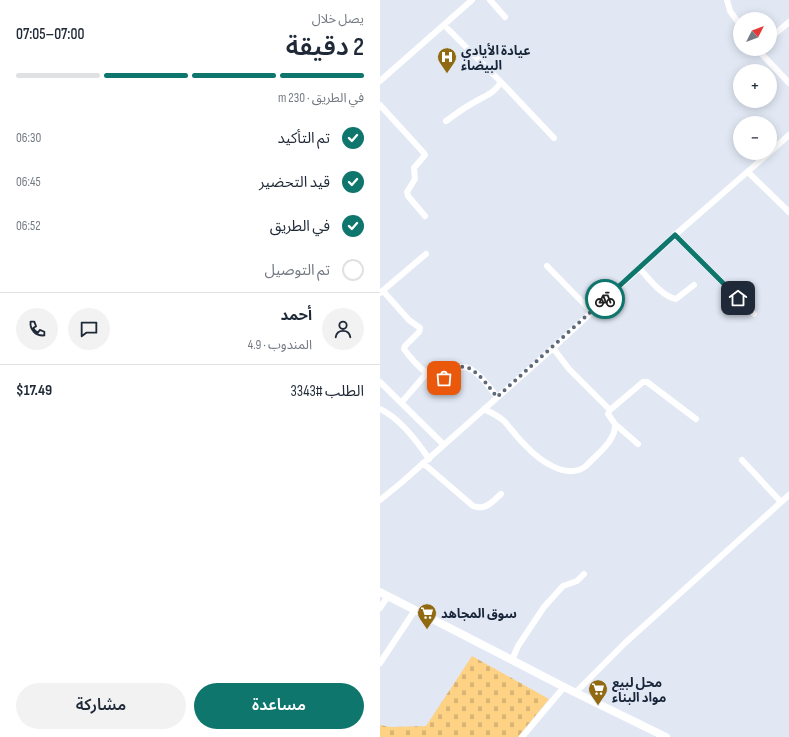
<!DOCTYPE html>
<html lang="ar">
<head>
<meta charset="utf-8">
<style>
  :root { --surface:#fff; --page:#f2f2f3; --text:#1f2937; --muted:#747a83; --line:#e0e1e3; --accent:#0f766e }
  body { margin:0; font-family:"Sofia Sans Condensed","Noto Sans Arabic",sans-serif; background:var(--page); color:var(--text); direction:rtl; height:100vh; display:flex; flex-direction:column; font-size:15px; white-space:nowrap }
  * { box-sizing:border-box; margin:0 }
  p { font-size:13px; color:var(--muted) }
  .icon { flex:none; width:22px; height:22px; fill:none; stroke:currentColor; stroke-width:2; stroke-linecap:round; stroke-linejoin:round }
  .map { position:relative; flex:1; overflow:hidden; direction:ltr }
  .details { display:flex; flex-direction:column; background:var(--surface); width:380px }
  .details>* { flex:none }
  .needle { width:26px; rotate:48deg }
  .tools { position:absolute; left:353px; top:12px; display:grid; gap:8px }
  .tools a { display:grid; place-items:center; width:44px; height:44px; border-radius:50%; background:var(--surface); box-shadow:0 2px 10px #0003; font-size:20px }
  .pin { position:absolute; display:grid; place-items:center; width:34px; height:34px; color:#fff; margin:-17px; border-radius:8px; box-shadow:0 2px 6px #0006 }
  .courier { position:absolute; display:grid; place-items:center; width:40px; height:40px; margin:-20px; border:3px solid #0f766e; border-radius:50%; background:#fff; color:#222; box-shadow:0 1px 5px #0007 }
  .overview em { font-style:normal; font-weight:600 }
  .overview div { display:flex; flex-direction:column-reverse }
  .overview { display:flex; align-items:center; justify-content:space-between; height:68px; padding:0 16px }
  h1 { font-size:26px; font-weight:600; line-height:30px }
  .bar { display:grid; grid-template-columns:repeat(4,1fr); gap:6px 4px; align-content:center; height:48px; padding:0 16px }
  .bar i { height:5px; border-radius:3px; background:var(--line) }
  .bar .on { background:var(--accent) }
  .bar p { grid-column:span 4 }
  .line { display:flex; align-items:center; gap:10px; padding:0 16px; border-top:1px solid var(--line) }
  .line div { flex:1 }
  .round { display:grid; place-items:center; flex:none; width:42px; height:42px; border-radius:21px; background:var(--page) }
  ol { padding:0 16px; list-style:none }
  li { display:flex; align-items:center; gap:12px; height:44px }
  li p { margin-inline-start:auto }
  li .icon { padding:4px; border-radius:50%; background:var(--accent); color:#fff; stroke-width:4 }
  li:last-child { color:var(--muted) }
  li i { width:22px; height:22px; border:2px solid var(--line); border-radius:50% }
  .cta { display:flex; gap:8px; margin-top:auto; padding:8px 16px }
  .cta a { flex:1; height:46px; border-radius:24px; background:var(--accent); color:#fff; font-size:16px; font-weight:600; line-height:46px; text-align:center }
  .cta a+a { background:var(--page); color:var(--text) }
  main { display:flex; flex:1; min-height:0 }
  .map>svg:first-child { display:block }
  .cemetery { fill:url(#cemetery-stones) }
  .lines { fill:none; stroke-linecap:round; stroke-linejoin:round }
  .minor { stroke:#fff; stroke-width:6 }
  .secondary { stroke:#fff; stroke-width:8 }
  .done { stroke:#5e697a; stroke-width:4; stroke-dasharray:0 7.2 }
  .route { stroke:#0f766e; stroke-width:5 }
  .labels { text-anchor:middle; stroke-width:4; stroke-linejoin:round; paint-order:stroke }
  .poi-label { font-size:13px; font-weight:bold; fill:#182539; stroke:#e1e8f4; text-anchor:start }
</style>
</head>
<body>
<main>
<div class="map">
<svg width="409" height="737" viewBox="0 0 409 737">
  <defs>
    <pattern id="cemetery-stones" width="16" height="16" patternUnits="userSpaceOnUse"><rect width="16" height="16" fill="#fed285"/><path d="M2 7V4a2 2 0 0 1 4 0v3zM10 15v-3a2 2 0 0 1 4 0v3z" fill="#d9b474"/></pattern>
  </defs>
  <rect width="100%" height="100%" fill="#e1e8f4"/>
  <path class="cemetery" d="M92,656L169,699L138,737H0V725L10,727L46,726Z"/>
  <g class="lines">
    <path class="minor" d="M110,0L125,17
      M347,0L350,11L360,25
      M64,25L121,82L174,138
      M390,38L409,22
      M377,49L409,83
      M0,81L92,0
      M0,105L43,152L45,155L34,168L35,179L27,192L28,196L45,216
      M66,121C75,115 83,108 93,103C104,96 114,94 121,82
      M390,152L409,135
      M368,172L409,212
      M295,235L374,314
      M167,266L212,312
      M259,268C269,278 281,296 296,299L314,285
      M3,291L29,320L40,328L39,332L25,346L24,349C32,360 53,386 68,376C73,374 77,367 83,367C96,367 110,388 117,397
      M0,293L46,254
      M173,348L189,369L230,410
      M0,382L64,445
      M21,403L46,374
      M0,409C19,418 37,441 49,459
      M104,409C112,413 119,416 125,422C132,430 138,439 146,446C159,460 187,481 206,466C217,454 236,441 235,424
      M258,444L235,424L228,414L230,410L263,382H267L316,419
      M362,460L401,502
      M43,463L93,506C106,511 113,501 121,494
      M0,500L21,483L173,348L295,235L389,153
      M0,608L8,596
      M132,660L138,646L164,607L183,586L197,581L204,574
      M0,663L35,610
      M195,693L245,643L409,495
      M142,737L184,687"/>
    <path class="secondary" d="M0,592L184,687L286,737"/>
  </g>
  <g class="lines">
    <path class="done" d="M64,378C71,376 75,369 81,367C94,364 110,389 117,397L225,299"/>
    <path class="route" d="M225,299L295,235L358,298"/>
  </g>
  <defs>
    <g id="hospital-pin" transform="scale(1)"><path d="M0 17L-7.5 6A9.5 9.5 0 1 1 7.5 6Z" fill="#916910" stroke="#e1e8f4"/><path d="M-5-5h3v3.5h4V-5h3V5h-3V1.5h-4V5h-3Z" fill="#fff"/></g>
    <g id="supermarket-pin" transform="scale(1)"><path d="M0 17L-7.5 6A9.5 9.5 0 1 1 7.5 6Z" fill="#916910" stroke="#e1e8f4"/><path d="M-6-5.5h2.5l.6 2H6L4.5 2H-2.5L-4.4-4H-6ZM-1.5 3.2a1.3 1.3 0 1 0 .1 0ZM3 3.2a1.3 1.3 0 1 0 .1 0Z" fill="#fff"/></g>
  </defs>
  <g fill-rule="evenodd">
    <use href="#hospital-pin" x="67" y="57"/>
    <use href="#supermarket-pin" x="47" y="613"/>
    <use href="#supermarket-pin" x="218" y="689"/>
  </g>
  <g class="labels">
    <g class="poi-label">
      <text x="81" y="55">عيادة الأيادي<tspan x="81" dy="15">البيضاء</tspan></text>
      <text x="61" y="618">سوق المجاهد</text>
      <text x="232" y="687">محل لبيع<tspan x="232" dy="15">مواد البناء</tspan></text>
    </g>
  </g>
</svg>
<div class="tools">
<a><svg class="needle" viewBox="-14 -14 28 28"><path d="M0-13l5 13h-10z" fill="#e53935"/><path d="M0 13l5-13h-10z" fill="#747a83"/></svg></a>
<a>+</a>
<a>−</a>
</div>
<div class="pin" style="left:64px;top:378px;background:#ea580c"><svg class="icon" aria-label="bag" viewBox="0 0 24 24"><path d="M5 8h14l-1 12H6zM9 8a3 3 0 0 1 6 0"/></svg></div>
<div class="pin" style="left:358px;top:298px;background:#1f2937"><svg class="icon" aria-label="home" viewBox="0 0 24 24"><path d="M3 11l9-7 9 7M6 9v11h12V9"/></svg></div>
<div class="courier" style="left:225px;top:299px"><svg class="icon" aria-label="bike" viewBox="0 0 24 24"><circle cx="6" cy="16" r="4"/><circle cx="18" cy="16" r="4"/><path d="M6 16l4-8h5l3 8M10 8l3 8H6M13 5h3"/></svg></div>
</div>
<section class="details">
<div class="overview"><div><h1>2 دقيقة</h1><p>يصل خلال</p></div><em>07:00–07:05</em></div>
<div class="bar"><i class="on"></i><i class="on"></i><i class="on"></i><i></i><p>في الطريق · 230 m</p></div>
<ol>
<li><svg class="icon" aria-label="check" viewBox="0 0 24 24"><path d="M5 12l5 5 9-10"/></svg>تم التأكيد<p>06:30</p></li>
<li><svg class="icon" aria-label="check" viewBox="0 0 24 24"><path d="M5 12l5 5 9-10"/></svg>قيد التحضير<p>06:45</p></li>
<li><svg class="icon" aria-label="check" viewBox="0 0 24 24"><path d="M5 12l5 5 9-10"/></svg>في الطريق<p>06:52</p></li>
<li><i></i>تم التوصيل</li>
</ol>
<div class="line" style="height:72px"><a class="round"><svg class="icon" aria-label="person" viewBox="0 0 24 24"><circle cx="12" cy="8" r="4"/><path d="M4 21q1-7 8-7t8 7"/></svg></a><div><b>أحمد</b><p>المندوب · 4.9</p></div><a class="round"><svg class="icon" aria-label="chat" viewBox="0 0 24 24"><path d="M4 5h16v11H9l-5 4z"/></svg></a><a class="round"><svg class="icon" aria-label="phone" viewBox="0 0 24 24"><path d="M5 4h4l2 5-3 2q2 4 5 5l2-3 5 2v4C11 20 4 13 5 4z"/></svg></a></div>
<div class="line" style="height:52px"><div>الطلب #3343</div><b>$17.49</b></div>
<div class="cta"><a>مساعدة</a><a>مشاركة</a></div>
</section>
</main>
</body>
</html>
